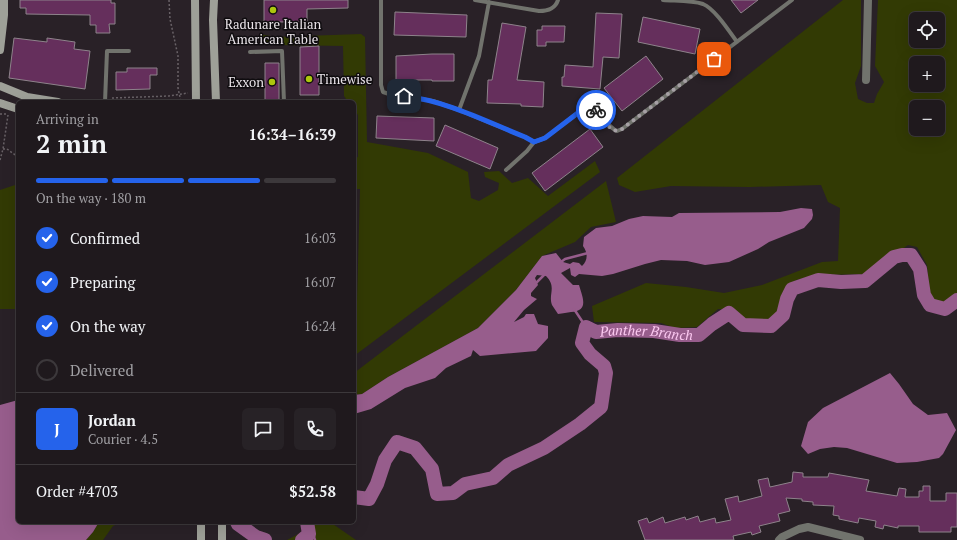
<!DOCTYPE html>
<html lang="en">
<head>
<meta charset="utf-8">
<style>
  :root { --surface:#1f191d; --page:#272226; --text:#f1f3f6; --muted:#a1a0a4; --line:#3c383b; --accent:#2563eb }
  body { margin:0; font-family:"PT Serif",serif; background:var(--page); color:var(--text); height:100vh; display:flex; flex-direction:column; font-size:15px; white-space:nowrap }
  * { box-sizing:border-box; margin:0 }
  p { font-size:13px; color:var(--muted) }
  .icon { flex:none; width:22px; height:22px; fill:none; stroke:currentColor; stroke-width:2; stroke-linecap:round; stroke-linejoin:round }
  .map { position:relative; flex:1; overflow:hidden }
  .side { position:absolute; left:16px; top:100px; width:340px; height:424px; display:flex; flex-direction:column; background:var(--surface); border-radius:6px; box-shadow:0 4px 16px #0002,0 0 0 1px var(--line) }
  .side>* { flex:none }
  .fabs { position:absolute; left:909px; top:12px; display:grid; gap:8px }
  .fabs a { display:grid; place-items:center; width:36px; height:36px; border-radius:6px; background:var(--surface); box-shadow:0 4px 16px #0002,0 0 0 1px var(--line); font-size:20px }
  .pin { position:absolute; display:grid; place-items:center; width:34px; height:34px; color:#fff; margin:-17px; border-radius:8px; box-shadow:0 2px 6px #0006 }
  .courier { position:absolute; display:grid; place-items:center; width:40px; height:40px; margin:-20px; border:3px solid #2563eb; border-radius:50%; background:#fff; color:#222; box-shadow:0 1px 5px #0007 }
  .headline em { font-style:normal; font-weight:700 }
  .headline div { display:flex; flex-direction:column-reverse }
  .headline { display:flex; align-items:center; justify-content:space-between; height:68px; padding:0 20px }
  h1 { font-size:26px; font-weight:700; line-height:30px }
  .bar { display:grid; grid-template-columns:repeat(4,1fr); gap:6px 4px; align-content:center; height:48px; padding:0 20px }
  .bar i { height:5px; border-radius:3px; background:var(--line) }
  .bar .active { background:var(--accent) }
  .bar p { grid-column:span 4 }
  .line { display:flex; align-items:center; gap:10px; padding:0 20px; border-top:1px solid var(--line) }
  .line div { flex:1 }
  .round { display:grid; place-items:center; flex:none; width:42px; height:42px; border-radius:6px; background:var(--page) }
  ol { padding:0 20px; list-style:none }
  li { display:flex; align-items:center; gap:12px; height:44px }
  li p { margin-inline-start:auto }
  li .icon { padding:4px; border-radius:50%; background:var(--accent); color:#fff; stroke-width:4 }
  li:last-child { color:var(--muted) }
  li i { width:22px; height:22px; border:2px solid var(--line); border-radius:50% }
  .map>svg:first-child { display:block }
  .green { fill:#323a04; fill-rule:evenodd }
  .water { fill:#975d8c }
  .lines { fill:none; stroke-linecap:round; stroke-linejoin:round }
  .stream { stroke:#975d8c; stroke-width:2.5 }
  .river { stroke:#975d8c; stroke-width:14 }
  .building { fill:#652f5c; stroke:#8e838b }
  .path { stroke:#696267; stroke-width:1.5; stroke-dasharray:2 2; stroke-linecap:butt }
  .lane { stroke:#71736d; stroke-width:4 }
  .street { stroke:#71736d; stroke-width:8 }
  .secondary { stroke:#9ea098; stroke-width:8 }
  .done { stroke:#a6a0a5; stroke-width:4; stroke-dasharray:0 7.2 }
  .route { stroke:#2563eb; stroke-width:5 }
  .poi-dot { fill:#adc60e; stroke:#0f0c0f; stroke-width:1.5 }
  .labels { text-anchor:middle; stroke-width:3; stroke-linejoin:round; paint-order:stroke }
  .poi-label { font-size:13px; fill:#eae4e9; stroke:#0f0c0f }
  .water-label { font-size:14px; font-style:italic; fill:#fbc8f0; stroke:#0f0c0f }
</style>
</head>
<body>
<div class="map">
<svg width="957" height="540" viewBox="0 0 957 540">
  <rect width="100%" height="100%" fill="#292127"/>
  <path class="green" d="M843,0H861V66L855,83L858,99L867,103H874L877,94L884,82L875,66L878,0H957V293L945,303L933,301L930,297L927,265L917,247L908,245L867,274L816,275L796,280L785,294L779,311L763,323L746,321L736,310L718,309L697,327L675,328L661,323L594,322L592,306L646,283L686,287L724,293L762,285L822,262L838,261L840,208L828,202L821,185L750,187L671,186L635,192L619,185L617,178ZM916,19H938V41H916ZM916,63H938V85H916ZM916,107H938V129H916Z
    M260,34L276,37L361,34L365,37L367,142L428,153L468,172L471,198L479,201L498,190L499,183L485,177L484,172L499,171L512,183L528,178L548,196L595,161L600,172L354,356V304L357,302L360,189H354V158L358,157V115L354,110V102H348L344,96L343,46L281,45L261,42Z
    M606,181L616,222L591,227L575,242L542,256L516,290L478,328L388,377L362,394L354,395V373Z
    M18,184V309H0V190Z
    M99,522H123L113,526L103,540H86L93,532Z
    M304,522H316V523L330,522L356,540H287L304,531Z"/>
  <path class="water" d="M801,208L812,209L813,215L812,219L804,228L769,242L758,249L729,262L705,265L687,261L661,260L645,264L613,274L602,276L579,274L575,277L571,275L570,268L561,273L573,285H579C582,296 590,311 571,312C567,313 563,313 558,314C556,311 554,308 552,305C548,294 557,287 546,276L537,275L535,278L538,285L531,293V296L537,299L524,310L514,322L524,317L526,314H534L538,324L548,326V338L536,351L480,356L473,350L471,356L446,368L435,378L405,388L371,409L354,414V395L362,394L388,377L478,328L516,290L542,256L556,253L563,262L570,264L573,262L579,263L582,266C588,260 588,253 583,246L584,237L596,228L612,226L629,219L643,216L672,217L679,213L780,212Z
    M890,373L899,384L913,404L928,415L947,413L956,430L943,454L939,458L917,462L897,463L847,448L834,447L820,449L808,454L801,446L808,422L823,408Z
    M18,400V522H99L93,532L86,540H0V405Z"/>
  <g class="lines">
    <path class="stream" d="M561,262L565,259L588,253
      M535,284L546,273
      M574,309L586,327
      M309,534L314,537L315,540"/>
    <g class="river">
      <path id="s1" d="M354,497L369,499L377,484L385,460L397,442L415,448L432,469L437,494L453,493L465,484L493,478L508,465L544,448L580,424L601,407L606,373L604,366L590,354L582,343L586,327L596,332L618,330L654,331L680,335H699L712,324L729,313L743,325L771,326L783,315L787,299L792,289L818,280L841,282L865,281L894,257L902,255H911L920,269L924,295L930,305L945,309L957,300"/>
      <path d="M237,522L238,524L256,537L265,540"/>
      <path d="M302,540L309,534L307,522"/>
    </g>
  </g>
  <path class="building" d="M20,0H111V3H115V24H109L110,33H96V25H90V15L26,14V8H20Z
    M264,0H348V8L307,9V22H264Z
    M731,0H758L741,13Z
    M395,12L467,15L466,37L394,35Z
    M596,13L622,14L619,58L603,57L600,89L562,86V77H564L565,65L593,67Z
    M643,17L700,29L695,54L638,42Z
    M502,23L526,27L517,80L544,82L543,107L521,106V104L487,103L488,80H492Z
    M542,26H565L564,42H546V46H537V30H542Z
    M14,38L47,42V38L75,42L74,49L90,51L85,89L9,78Z
    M319,46V95H300V47Z
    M432,54H454V81H432V80H396V56Z
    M646,56L663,79L622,111L604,88Z
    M265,63H279V102H265Z
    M127,68H157V75H150V89L116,90V72H127Z
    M377,116L434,118V141L376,138Z
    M445,125L498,148L490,169L436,146Z
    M590,129L603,147L545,191L532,173Z
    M793,472L803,473V477H828L829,473L869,480L866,491L897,496L899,488L906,489L905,497H919V491H923V486H930V501H946V493H957V527H951V532H919V526H898V528L884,525L883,529L875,527L876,521L859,518L858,523L839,519V516L833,515L834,506L813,505V502L802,501V499L786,498L790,511L778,514L780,521L759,526L761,532L752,535L751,532L733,536L734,540H645L638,521L647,518L649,523L663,517L665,523L685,517L686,520L698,516L700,522L715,518L716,523L731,520L725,499L738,496L739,502L762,496L758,480L768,478L770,487L792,482Z"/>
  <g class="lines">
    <path class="path" d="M169,0L170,19L178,56V88L181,102
      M112,102V98L169,96L188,93
      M0,114H6
      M3,149H7L18,157
      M0,160L3,149L8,115"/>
    <path class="lane" d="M381,0V85L383,92L389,94L433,101L459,110L525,137L534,142L545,138L583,109C601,103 603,125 617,131L622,129L792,0
      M475,0L539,11C548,11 555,9 558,0
      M663,0C675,1 691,0 703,4C715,9 729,31 737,42
      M250,52L282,51L284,102
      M105,102L107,51H129
      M459,110L479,56L489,2
      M506,170L527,151L534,142"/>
    <path class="street" d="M866,80L868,0
      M779,540L782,537L799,529L808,527L860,540"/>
    <path class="secondary" d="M195,0L196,102
      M214,0L213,20L216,102
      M0,50L4,15V0
      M0,86L27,97L58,102
      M0,103L18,109
      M201,522V540
      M222,522V540"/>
  </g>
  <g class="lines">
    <path class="done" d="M596,110L611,129L617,131L622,129L714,59"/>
    <path class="route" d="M404,96C447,101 485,121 525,137L534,142L545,138L583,109L588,108L596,110"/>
  </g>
  <g class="poi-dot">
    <circle cx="273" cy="10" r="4"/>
    <circle cx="309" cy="79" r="4"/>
    <circle cx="272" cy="82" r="4"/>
  </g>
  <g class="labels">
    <g class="poi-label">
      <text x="273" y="29">Radunare Italian<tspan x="273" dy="15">American Table</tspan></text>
      <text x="317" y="84" text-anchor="start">Timewise</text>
      <text x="264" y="87" text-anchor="end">Exxon</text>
    </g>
    <g class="water-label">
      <text dy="5" stroke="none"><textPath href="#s1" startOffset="492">Panther Branch</textPath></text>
    </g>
  </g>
</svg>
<div class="fabs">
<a><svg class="icon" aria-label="locate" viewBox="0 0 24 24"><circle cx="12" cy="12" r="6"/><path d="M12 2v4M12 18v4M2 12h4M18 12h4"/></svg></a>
<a>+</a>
<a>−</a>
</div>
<div class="pin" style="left:714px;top:59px;background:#ea580c"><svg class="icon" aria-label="bag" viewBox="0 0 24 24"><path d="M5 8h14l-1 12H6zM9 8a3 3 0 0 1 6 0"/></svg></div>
<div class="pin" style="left:404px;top:96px;background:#1f2937"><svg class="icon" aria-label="home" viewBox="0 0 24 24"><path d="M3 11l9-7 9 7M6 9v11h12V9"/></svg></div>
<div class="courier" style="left:596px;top:110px"><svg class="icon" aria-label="bike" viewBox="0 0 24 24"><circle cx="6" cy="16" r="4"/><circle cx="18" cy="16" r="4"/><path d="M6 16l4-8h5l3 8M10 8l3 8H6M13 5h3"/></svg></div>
<section class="side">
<div class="headline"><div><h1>2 min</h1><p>Arriving in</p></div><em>16:34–16:39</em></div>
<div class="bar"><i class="active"></i><i class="active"></i><i class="active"></i><i></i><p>On the way · 180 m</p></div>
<ol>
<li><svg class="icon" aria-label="check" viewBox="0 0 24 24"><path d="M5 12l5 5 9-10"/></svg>Confirmed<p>16:03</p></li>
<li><svg class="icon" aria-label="check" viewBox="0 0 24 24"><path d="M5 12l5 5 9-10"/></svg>Preparing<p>16:07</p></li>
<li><svg class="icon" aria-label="check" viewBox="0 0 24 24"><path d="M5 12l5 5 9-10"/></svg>On the way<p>16:24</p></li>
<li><i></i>Delivered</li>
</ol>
<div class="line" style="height:72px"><b class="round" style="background:var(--accent);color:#fff">J</b><div><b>Jordan</b><p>Courier · 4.5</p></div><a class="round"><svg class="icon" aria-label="chat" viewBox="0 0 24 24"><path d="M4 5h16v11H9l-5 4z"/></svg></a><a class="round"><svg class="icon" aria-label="phone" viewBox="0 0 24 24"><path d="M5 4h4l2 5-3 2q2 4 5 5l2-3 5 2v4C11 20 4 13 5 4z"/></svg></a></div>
<div class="line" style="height:52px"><div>Order #4703</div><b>$52.58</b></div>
</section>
</div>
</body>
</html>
